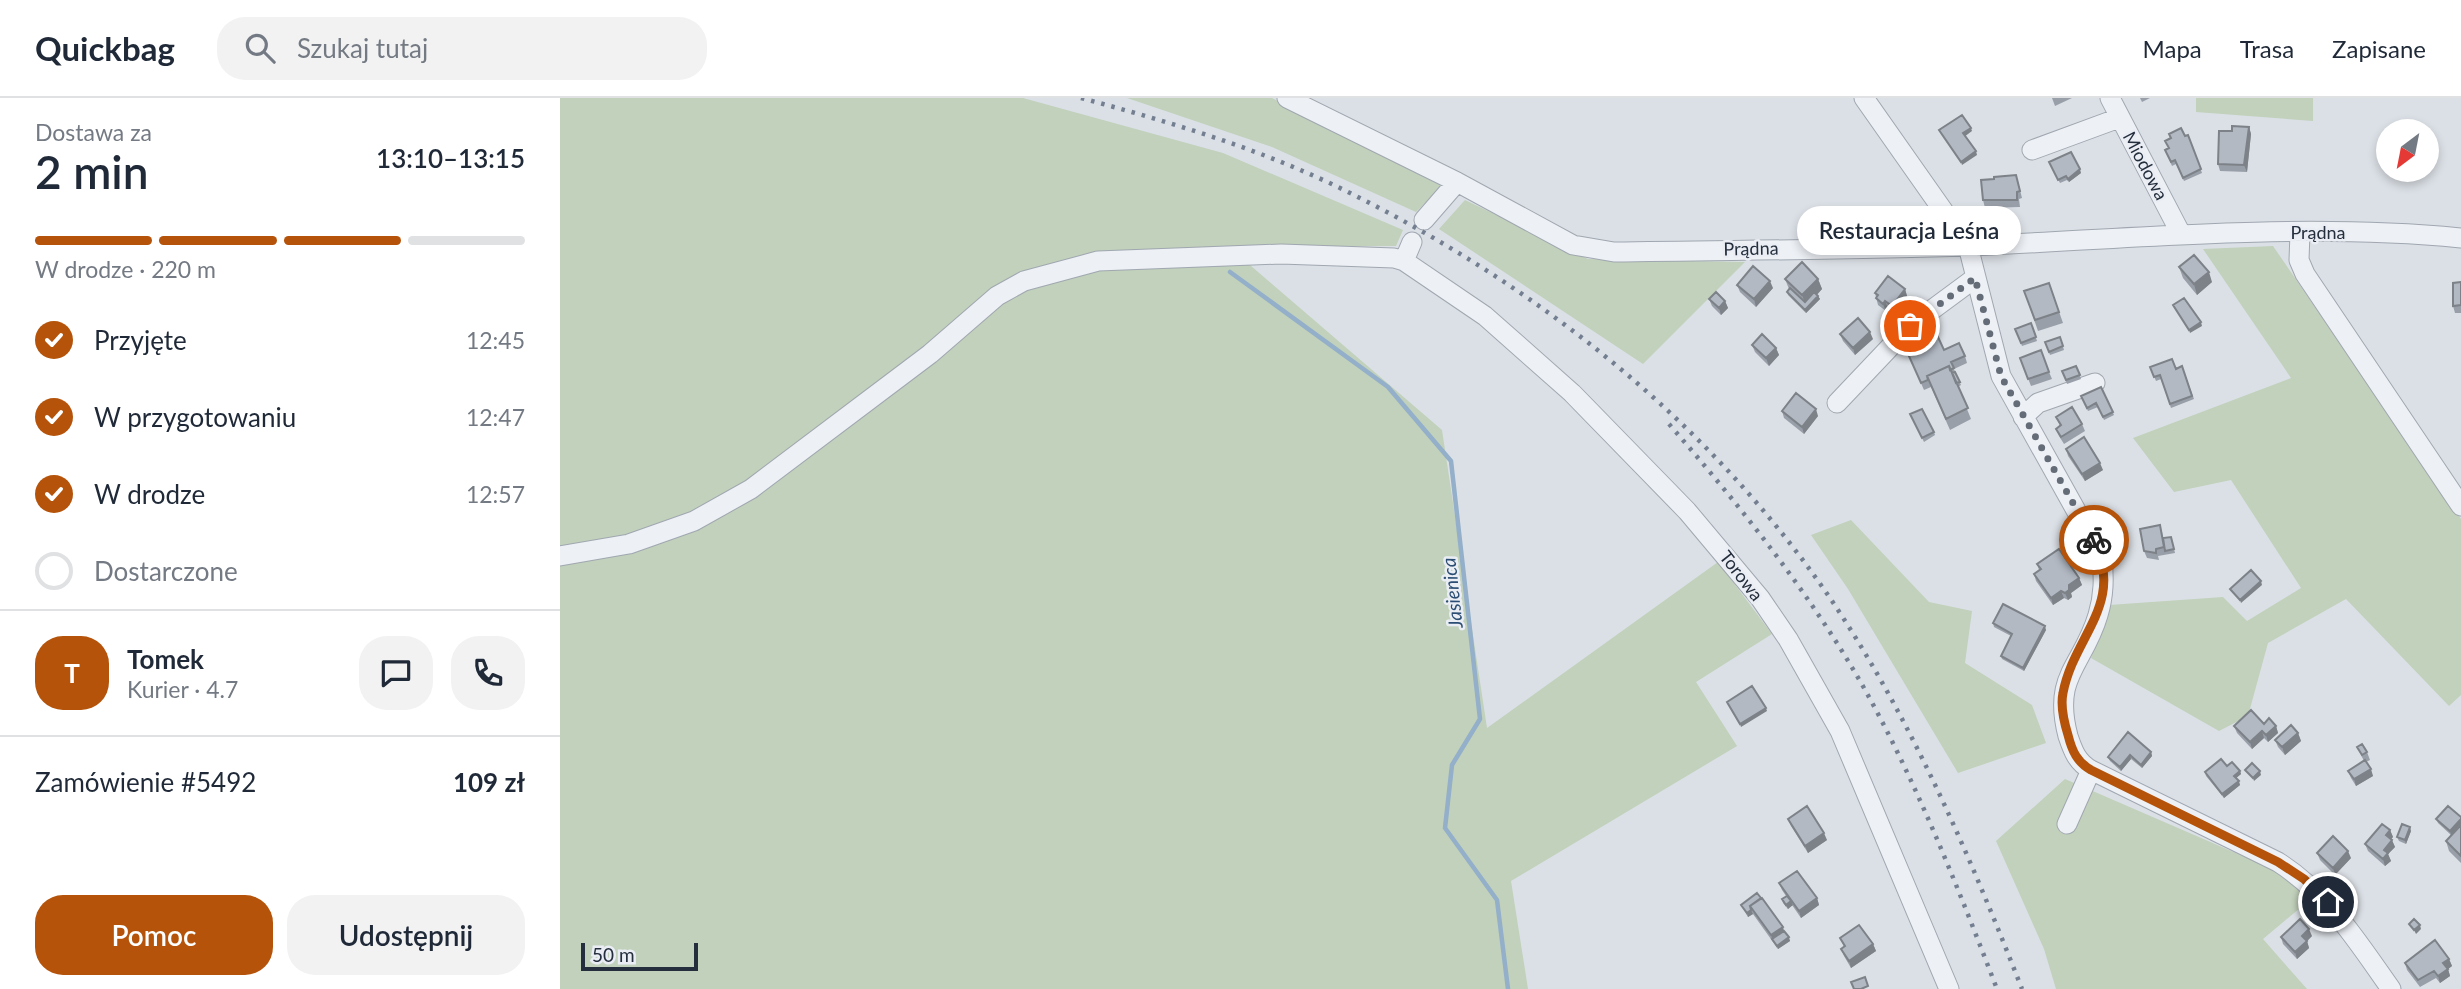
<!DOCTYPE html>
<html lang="pl">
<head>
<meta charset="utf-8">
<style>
  :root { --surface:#fff; --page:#f2f2f3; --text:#1f2937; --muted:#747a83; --line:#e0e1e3; --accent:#b45309 }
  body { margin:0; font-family:Lato,sans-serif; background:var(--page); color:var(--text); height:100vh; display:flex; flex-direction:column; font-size:26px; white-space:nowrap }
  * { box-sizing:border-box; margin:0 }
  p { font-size:23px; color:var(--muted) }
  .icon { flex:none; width:38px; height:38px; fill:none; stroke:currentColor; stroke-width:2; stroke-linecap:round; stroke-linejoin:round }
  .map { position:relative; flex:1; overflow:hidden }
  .details { display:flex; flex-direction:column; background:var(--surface); width:560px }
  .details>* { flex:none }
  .needle { width:46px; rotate:212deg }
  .fabs { position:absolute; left:1816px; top:21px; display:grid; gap:14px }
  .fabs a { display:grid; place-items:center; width:63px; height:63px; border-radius:50%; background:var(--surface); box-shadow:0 4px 10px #0003; font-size:35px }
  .scale { position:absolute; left:21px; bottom:18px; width:117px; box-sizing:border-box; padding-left:7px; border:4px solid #242e3d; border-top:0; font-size:19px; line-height:24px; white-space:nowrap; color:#242e3d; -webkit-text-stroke:5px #eaeef4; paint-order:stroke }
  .pin { position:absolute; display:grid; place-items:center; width:60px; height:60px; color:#fff; margin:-30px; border:4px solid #fff; border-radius:50%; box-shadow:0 2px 7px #0007 }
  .courier { position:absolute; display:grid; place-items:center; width:70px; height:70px; margin:-35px; border:5px solid #b45309; border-radius:50%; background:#fff; color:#222; box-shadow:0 2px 9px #0007 }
  .bubble { position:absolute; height:49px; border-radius:24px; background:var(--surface); box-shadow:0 4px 10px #0003; font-size:23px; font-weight:600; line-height:49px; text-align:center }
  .overview em { font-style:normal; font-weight:600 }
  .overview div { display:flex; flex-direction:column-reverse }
  .overview { display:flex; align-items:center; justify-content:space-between; height:119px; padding:0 35px }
  h1 { font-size:46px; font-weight:600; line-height:52px }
  .bar { display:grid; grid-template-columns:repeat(4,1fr); gap:10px 7px; align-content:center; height:84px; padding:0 35px }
  .bar i { height:9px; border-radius:5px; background:var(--line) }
  .bar .on { background:var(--accent) }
  .bar p { grid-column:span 4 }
  .line { display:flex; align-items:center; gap:18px; padding:0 35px; border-top:2px solid var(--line) }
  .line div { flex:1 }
  .round { display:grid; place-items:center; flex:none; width:74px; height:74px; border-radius:28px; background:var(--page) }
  ol { padding:0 35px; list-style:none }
  li { display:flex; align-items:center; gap:21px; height:77px }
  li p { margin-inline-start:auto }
  li .icon { padding:7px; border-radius:50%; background:var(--accent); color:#fff; stroke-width:4 }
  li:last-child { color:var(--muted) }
  li i { width:38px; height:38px; border:4px solid var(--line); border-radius:50% }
  .button { display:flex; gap:14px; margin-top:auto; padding:14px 35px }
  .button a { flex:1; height:80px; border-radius:28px; background:var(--accent); color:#fff; font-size:28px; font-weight:600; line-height:80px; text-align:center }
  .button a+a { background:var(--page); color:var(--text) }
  header { display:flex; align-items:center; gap:42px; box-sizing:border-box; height:98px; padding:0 35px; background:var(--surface); border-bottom:2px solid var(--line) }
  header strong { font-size:33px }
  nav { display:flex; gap:38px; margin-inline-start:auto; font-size:24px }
  .search { width:490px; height:63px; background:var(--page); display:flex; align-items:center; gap:18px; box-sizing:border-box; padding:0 24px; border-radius:28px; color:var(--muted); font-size:26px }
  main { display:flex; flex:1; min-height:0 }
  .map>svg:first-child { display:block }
  .green { fill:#c1d1bb }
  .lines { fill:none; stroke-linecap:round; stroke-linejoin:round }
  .stream { stroke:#93afc9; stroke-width:4.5 }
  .minor-casing { stroke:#a0a7b0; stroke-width:21 }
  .minor { stroke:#edf0f5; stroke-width:19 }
  .rail { stroke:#737f91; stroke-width:4.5; stroke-dasharray:3.5 7; stroke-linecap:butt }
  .wall { fill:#999fa8 }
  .shaded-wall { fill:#7d8288 }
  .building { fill:#b2b9c3; stroke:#7d8288; stroke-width:2 }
  .done { stroke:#646c78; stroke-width:7; stroke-dasharray:0 12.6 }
  .route { stroke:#b45309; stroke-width:9 }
  .labels { text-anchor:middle; stroke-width:5; stroke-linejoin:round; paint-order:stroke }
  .street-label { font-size:18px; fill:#242e3d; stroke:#eaeef4 }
  .water-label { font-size:19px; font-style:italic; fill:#2c4d73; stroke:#eaeef4 }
</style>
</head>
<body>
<header>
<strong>Quickbag</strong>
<div class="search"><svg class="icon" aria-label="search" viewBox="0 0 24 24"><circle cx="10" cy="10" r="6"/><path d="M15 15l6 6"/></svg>Szukaj tutaj</div>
<nav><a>Mapa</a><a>Trasa</a><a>Zapisane</a></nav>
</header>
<main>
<section class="details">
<div class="overview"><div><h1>2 min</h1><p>Dostawa za</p></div><em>13:10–13:15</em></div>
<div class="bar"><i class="on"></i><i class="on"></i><i class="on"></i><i></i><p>W drodze · 220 m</p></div>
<ol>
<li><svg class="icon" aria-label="check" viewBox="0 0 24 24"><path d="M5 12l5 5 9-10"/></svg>Przyjęte<p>12:45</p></li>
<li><svg class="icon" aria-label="check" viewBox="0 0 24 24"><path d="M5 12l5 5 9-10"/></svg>W przygotowaniu<p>12:47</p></li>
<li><svg class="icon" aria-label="check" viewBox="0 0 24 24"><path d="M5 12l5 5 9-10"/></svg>W drodze<p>12:57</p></li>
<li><i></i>Dostarczone</li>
</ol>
<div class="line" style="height:126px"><b class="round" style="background:var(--accent);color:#fff">T</b><div><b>Tomek</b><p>Kurier · 4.7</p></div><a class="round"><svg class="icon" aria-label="chat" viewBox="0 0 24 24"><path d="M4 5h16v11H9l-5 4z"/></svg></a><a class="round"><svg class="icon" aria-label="phone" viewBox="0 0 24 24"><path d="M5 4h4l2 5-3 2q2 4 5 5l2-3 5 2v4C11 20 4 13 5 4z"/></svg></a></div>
<div class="line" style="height:91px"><div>Zamówienie #5492</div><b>109 zł</b></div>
<div class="button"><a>Pomoc</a><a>Udostępnij</a></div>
</section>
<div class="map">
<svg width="1901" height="891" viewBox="0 0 1901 891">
  <rect width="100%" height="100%" fill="#dbe0e6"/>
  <path class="green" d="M0,0H463L663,55L843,132L836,148L669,149L882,332L927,630L1158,464L1212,536L1136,584L1177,648L951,783L968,891H0Z
    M567,0H712L882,88L856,114L712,49Z
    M1636,0H1753V23L1636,14Z
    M905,102L1028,161L1185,164L1083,266L879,131Z
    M1713,148L1901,421V597L1889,608L1786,501L1708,545L1688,618L1659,633L1531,560L1549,507L1663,499L1687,523L1741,490L1671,382L1614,394L1573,340L1731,280L1643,151Z
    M1291,422L1369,504L1412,513L1405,565L1472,607L1486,645L1398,675L1288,491L1251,437Z
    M1505,681L1708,769L1752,800L1703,841L1747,891H1496L1484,851L1436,743Z"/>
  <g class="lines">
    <path class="stream" d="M670,174L828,289L891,363L920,621L892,667L885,730L937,802L948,891"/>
    <g class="minor-casing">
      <path id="minor" d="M727,0L897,84L1013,147L1054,154C1172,152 1291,152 1409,148C1572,141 1737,124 1901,140
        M1304,0L1408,148L1441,278L1542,459C1544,480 1544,497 1538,517C1523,568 1492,577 1508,638C1513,653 1517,664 1531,672L1718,764C1768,796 1797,843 1831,891
        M1550,0L1621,136
        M1472,52L1559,20
        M864,122L897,84
        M1740,135L1739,162L1745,176L1901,408
        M844,163L852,144
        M1277,305L1350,228L1415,180
        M1463,319L1478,305L1535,285
        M0,458L69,446L134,423L191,391L370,256L437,198L464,183L538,163L721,156L834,160L844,163L925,218L1012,295L1127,413L1200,500L1228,541L1280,633L1389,891
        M1507,726L1531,672"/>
    </g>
    <use href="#minor" class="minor"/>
    <path class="rail" d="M521,0C610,24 701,51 784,92C975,186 1149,323 1270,500C1351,620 1409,756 1462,891
      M1109,326C1180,408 1250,495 1304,590C1357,685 1398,790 1437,891"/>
  </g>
  <path class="wall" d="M1492,0H1512L1495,8Z
    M1580,0H1590L1582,4Z
    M1689,29L1691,36L1687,74L1660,73L1658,66Z
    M1628,37L1642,75L1624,83L1616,66L1612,68L1605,52Z
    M1491,68L1521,75L1509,84L1507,82L1500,85Z
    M1458,84L1462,100L1459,101L1460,109L1425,110L1423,102Z
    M1619,169L1652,184L1637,197L1623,180Z
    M1225,181H1258L1262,191L1257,197L1260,201L1246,215L1228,197L1227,194L1229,191Z
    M1901,184V215H1895L1893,208Z
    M1489,185L1503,225L1478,233L1464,193Z
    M1177,187L1213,190L1196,209L1180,194Z
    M1345,191L1347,198L1334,215L1328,210L1326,213L1318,207L1315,195Z
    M1149,201L1165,203L1168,210L1161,217L1152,208Z
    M1471,225L1477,243L1462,248L1455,231Z
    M1361,229L1384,252L1405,258L1407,265L1394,271L1401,287L1398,289L1411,321L1390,332L1371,289L1364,292L1340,238Z
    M1280,236L1313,241L1295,257L1283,243Z
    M1500,239L1504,252L1490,257L1485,244Z
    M1192,247L1216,250L1219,257L1209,268L1195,254Z
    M1460,260L1489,274L1492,281L1471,288Z
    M1516,268L1521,281L1507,286L1502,273Z
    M1622,268L1634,301L1611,310L1601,281L1596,283L1590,269L1616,271Z
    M1541,289L1554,317L1544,322L1538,309L1528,313L1521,298Z
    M1222,313L1258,318L1244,336L1224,320Z
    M1496,319L1522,326L1525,333L1504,346L1499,338L1496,331L1500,328Z
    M1352,320L1374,334L1375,337L1364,344Z
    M1506,351L1543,372L1525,383L1508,358Z
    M1602,434L1603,440L1612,442L1615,455L1598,458L1599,462L1587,460L1584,453Z
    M1477,466L1519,480L1522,487L1511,495L1512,499L1508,502L1504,500L1493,507L1476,483L1474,476L1479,472Z
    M1433,525L1486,532L1464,573L1442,561L1441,558L1451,538L1434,529Z
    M1704,626L1716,628L1718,635L1708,644L1704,640L1692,651L1677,635L1674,628Z
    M1738,635L1741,643L1725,657L1718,649L1715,642Z
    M1797,649L1807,654L1810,662L1806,664L1813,678L1796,688L1791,680L1788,673L1804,663Z
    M1591,654L1592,658L1582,670L1571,661L1561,673L1550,663L1548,659Z
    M1667,668L1680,673L1681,676L1676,680L1680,687L1664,700L1646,678L1645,674Z
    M1901,719V726L1891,737L1878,725L1876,721Z
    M1228,721L1267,742L1248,755L1231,728Z
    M1901,727V765L1889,753L1886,743Z
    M1830,732L1833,739L1831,741L1835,749L1828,756L1831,763L1825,768L1808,753L1805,746Z
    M1851,733L1846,746L1839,743L1837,739Z
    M1757,755L1791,760L1775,777L1760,762Z
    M1219,785L1257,800L1259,807L1241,820L1232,807L1228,811L1223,805L1222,801L1226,798L1222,792Z
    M1197,795L1230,843L1218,851L1193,816L1188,819L1181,807Z
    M1752,838L1747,843L1749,850L1737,861L1723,846L1721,839Z
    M1280,840L1313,846L1316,853L1291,870L1284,858L1281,851L1284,849Z
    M1889,861L1892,868L1888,871L1890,878L1880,885L1876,880L1860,889L1847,872L1845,865Z"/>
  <path class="shaded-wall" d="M1689,29L1691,36L1687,74L1684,67Z
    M1411,30L1412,33L1404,39L1403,35Z
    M1416,53L1417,57L1402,67L1401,64Z
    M1520,71L1521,75L1509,84L1508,81Z
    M1649,174L1652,184L1637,197L1634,186Z
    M1258,181L1262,191L1246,208L1242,197Z
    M1210,183L1213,190L1196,209L1194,201Z
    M1345,191L1347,198L1334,215L1332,208Z
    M1258,198L1260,201L1246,215L1245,212Z
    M1165,203L1168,210L1161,217L1159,210Z
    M1325,203L1328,210L1326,213L1323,206Z
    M1641,224L1642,228L1630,235L1629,232Z
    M1310,234L1313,241L1295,257L1293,250Z
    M1216,250L1219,257L1209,268L1206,260Z
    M1256,311L1258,318L1244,336L1242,329Z
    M1540,365L1543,372L1525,383L1522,376Z
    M1519,480L1522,487L1511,495L1512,499L1508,502L1505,495L1509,487Z
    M1701,483L1702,487L1681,505L1680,502Z
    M1501,493L1504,500L1493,507L1491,500Z
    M1485,528L1486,532L1464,573L1463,570Z
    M1206,610L1207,613L1181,629L1180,626Z
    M1716,628L1718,635L1708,644L1706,637Z
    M1702,633L1704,640L1692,651L1690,644Z
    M1738,635L1741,643L1725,657L1722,649Z
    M1591,654L1592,658L1582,670L1581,667Z
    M1570,657L1571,661L1561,673L1560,669Z
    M1811,671L1813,678L1796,688L1794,681Z
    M1680,673L1681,676L1675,681L1674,678Z
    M1700,673L1701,677L1694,683L1693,680Z
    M1679,683L1680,687L1664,700L1662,696Z
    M1901,721V726L1891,737L1890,733Z
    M1850,729L1851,733L1846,746L1845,742Z
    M1830,732L1833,739L1828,744L1826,737Z
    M1264,735L1267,742L1248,755L1245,748Z
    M1832,742L1835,749L1828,756L1831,763L1825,768L1823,761L1824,752Z
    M1788,753L1791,760L1775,777L1773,770Z
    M1257,800L1259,807L1241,820L1239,813Z
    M1231,803L1233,807L1228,811L1226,807Z
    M1191,812L1193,816L1188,819L1187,815Z
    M1860,827L1861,831L1856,836L1854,832Z
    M1223,829L1225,836L1212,841L1211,837Z
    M1749,831L1752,838L1747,843L1749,850L1737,861L1735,854L1742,838Z
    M1229,839L1230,843L1218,851L1217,848Z
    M1313,846L1316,853L1291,870L1289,863Z
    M1889,861L1892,868L1888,871L1890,878L1880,885L1878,878L1883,865Z"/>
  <path class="building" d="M1402,17L1411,30L1403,35L1416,53L1401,64L1379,32Z
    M1672,28L1689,29L1684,67L1658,66L1659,33H1672Z
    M1621,30L1625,38L1628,37L1641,71L1623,80L1615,62L1611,64L1605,52L1609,50L1605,43L1611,40L1609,36Z
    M1511,54L1520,71L1508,81L1506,78L1498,82L1489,64Z
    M1456,77L1460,93L1457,94V102H1423L1421,82L1434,81V79Z
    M1634,157L1649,174L1634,186L1619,169Z
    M1242,164L1258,181L1242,197L1225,181Z
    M1193,168L1210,183L1194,201L1177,187Z
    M1328,178L1345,191L1332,208L1325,203L1323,206L1316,200L1318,197L1315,195Z
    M1901,184V207L1893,208V185Z
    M1489,185L1499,214L1475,222L1464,193Z
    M1230,190L1245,204L1254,194L1258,198L1245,212L1227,194Z
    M1156,194L1165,203L1159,210L1149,201Z
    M1624,200L1641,224L1629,232L1613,207Z
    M1298,220L1310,234L1293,250L1280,236Z
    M1371,224L1384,252L1399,245L1405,258L1391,264L1394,270L1390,272L1389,268L1367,278L1368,282L1361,285L1340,238L1359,225L1361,229Z
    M1471,225L1476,239L1461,245L1455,231Z
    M1202,236L1216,250L1206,260L1192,247Z
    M1500,239L1503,248L1489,254L1485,244Z
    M1481,252L1489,274L1468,281L1460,260Z
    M1612,261L1616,271L1622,268L1632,298L1610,306L1600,277L1594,279L1590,269Z
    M1389,268L1408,310L1386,321L1367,278Z
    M1516,268L1520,277L1506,282L1502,273Z
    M1395,274L1400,284L1396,285L1392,275Z
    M1541,289L1553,314L1543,319L1536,305L1527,310L1521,298Z
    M1236,295L1256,311L1242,329L1222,313Z
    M1512,309L1522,326L1501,339L1496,331L1501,327L1496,319Z
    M1362,311L1374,334L1362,340L1350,316Z
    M1524,339L1540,365L1522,376L1506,351Z
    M1600,427L1604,449L1596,451V455L1584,453L1580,431Z
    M1611,439L1614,451L1605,453L1603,440Z
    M1499,451L1519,480L1509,487V492L1505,495L1501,493L1491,500L1474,476L1481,471L1477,466Z
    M1691,472L1701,483L1680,502L1670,491Z
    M1443,506L1485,528L1463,570L1441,558L1452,536L1433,525Z
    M1192,588L1206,610L1180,626L1167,604Z
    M1691,612L1704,626L1709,620L1716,628L1706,637L1702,633L1690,644L1674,628Z
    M1731,627L1738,635L1722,649L1715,642Z
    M1568,634L1591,654L1581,667L1570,657L1560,669L1548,659Z
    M1802,646L1807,654L1802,657L1797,649Z
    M1661,661L1667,668L1672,664L1680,673L1674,678L1679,683L1662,696L1645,674Z
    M1805,662L1811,671L1794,681L1788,673Z
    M1692,665L1700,673L1693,680L1685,672Z
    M1247,708L1264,735L1245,748L1228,721Z
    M1888,708L1901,719V721L1890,733L1876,721Z
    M1822,726L1830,732L1826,737L1832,742L1824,752L1828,755L1823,761L1805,746Z
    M1842,726L1850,729L1845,742L1837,739Z
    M1901,727V758L1886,743Z
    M1773,738L1788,753L1773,770L1757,755Z
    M1237,773L1257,800L1239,813L1219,785Z
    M1197,795L1201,800L1190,808L1191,812L1187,815L1181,807Z
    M1227,798L1231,803L1226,807L1222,801Z
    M1202,800L1223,829L1211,837L1190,808Z
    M1740,821L1749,831L1742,838L1747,843L1735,854L1721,839Z
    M1854,821L1860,827L1854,832L1849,826Z
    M1299,827L1313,846L1289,863L1281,851L1285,848L1280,840Z
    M1224,833L1229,839L1217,848L1212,841Z
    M1875,842L1889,861L1883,865L1888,871L1878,878L1874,873L1858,882L1845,865Z
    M1305,879L1308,888L1301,891H1294L1291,884Z"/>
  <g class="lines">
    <path class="done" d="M1350,228L1415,180L1441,278L1534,442"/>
    <path class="route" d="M1534,442C1565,507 1514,537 1503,595C1500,609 1504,624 1508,637C1512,653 1517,664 1531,672L1718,764L1744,781L1768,804"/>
  </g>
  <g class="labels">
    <g class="street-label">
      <text transform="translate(1585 68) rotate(62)" y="6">Miodowa</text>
      <text x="1758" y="141">Prądna</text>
      <text transform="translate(1191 151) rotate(-1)" y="6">Prądna</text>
      <text transform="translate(1181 478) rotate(52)" y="6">Torowa</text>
    </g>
    <g class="water-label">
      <text transform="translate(892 495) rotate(-96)" y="7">Jasienica</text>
    </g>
  </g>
</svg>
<div class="fabs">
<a><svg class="needle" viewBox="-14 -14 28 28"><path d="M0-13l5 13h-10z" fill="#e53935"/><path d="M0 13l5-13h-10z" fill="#747a83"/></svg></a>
</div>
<div class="scale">50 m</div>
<div class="pin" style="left:1350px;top:228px;background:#ea580c"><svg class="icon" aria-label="bag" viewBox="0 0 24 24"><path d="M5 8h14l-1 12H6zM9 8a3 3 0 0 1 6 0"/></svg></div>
<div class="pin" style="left:1768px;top:804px;background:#1f2937"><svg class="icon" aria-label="home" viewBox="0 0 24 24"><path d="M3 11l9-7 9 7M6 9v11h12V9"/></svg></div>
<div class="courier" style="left:1534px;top:442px"><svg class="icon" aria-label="bike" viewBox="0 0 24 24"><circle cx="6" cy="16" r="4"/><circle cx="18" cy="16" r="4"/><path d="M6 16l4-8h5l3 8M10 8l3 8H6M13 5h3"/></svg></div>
<div class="bubble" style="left:1237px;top:108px;width:224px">Restauracja Leśna</div>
</div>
</main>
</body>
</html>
